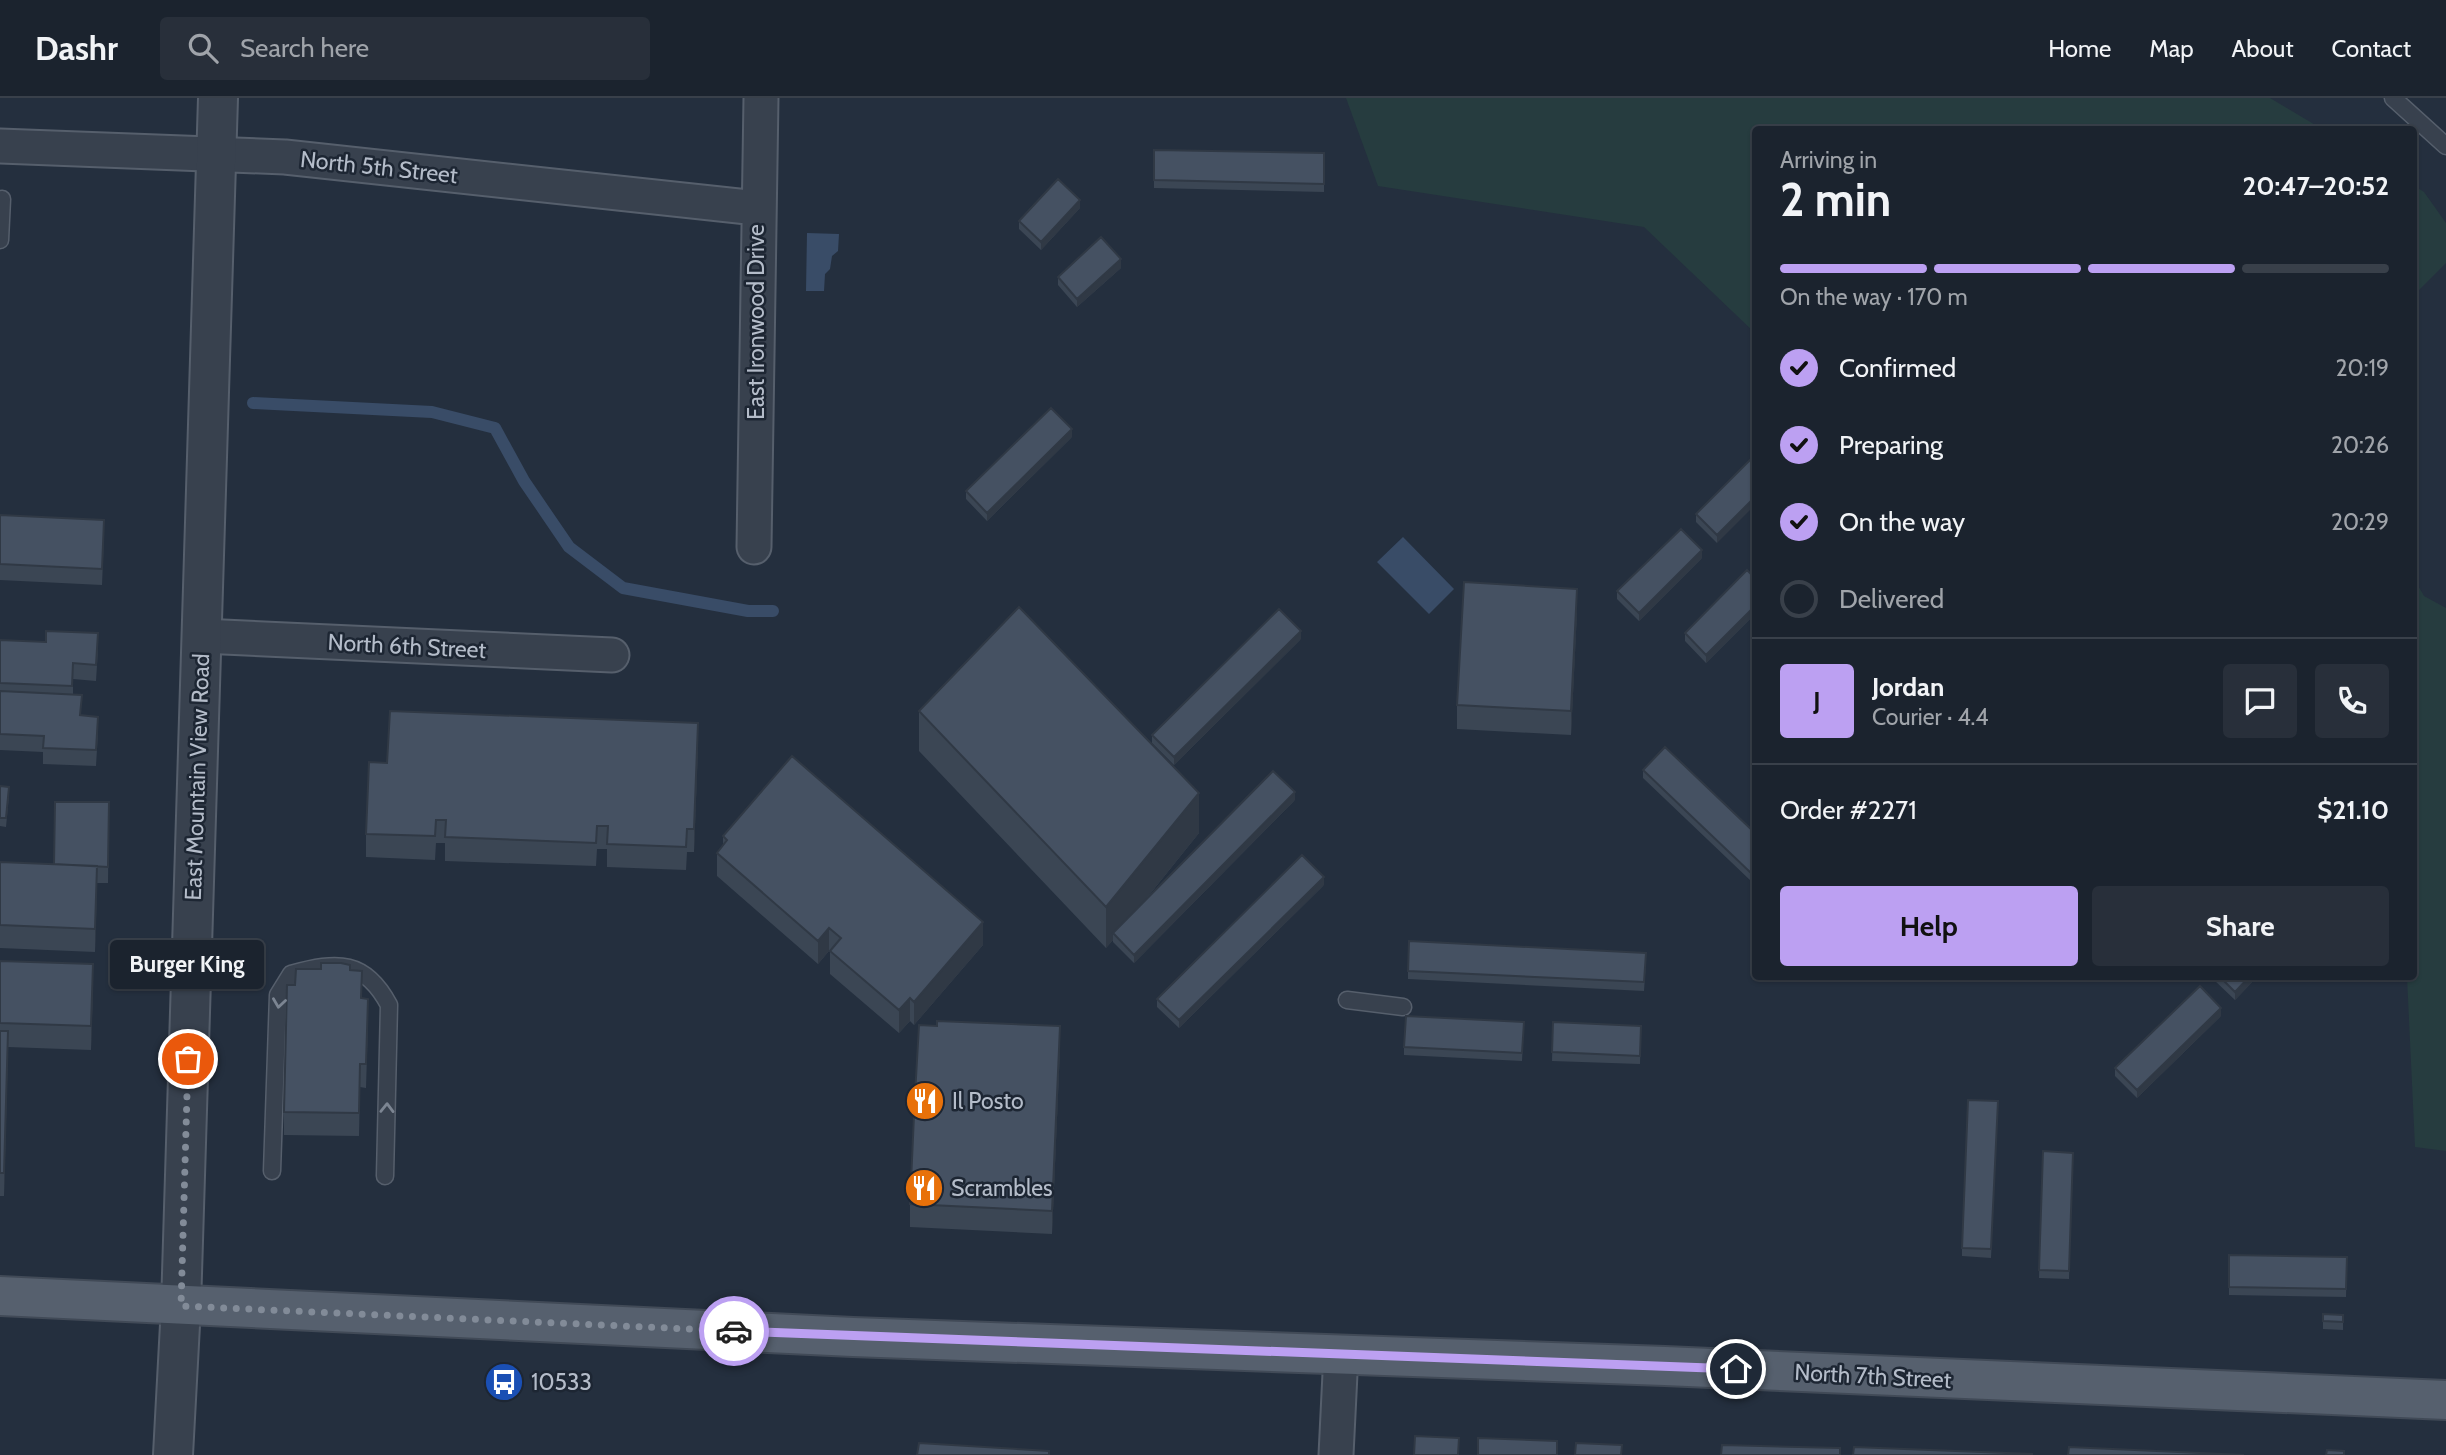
<!DOCTYPE html>
<html lang="en">
<head>
<meta charset="utf-8">
<style>
  :root { --surface:#1b232e; --page:#282f3a; --text:#f1f3f6; --muted:#a0a4aa; --line:#39404a; --accent:#bca0f2 }
  body { margin:0; font-family:Cabin,sans-serif; background:var(--page); color:var(--text); height:100vh; display:flex; flex-direction:column; font-size:26px; white-space:nowrap }
  * { box-sizing:border-box; margin:0 }
  p { font-size:23px; color:var(--muted) }
  .icon { flex:none; width:38px; height:38px; fill:none; stroke:currentColor; stroke-width:2; stroke-linecap:round; stroke-linejoin:round }
  .map { position:relative; flex:1; overflow:hidden }
  .sheet { position:absolute; left:1752px; top:28px; width:665px; height:854px; display:flex; flex-direction:column; background:var(--surface); border-radius:7px; box-shadow:0 2px 5px #0004,0 0 0 2px var(--line) }
  .sheet>* { flex:none }
  .pin { position:absolute; display:grid; place-items:center; width:60px; height:60px; color:#fff; margin:-30px; border:4px solid #fff; border-radius:50%; box-shadow:0 2px 7px #0007 }
  .courier { position:absolute; display:grid; place-items:center; width:70px; height:70px; margin:-35px; border:5px solid #bca0f2; border-radius:50%; background:#fff; color:#222; box-shadow:0 2px 9px #0007 }
  .bubble { position:absolute; height:49px; border-radius:7px; background:var(--surface); box-shadow:0 2px 5px #0004,0 0 0 2px var(--line); font-size:23px; font-weight:700; line-height:49px; text-align:center }
  .head em { font-style:normal; font-weight:700 }
  .head div { display:flex; flex-direction:column-reverse }
  .head { display:flex; align-items:center; justify-content:space-between; height:119px; padding:0 28px }
  h1 { font-size:46px; font-weight:700; line-height:52px }
  .bar { display:grid; grid-template-columns:repeat(4,1fr); gap:10px 7px; align-content:center; height:84px; padding:0 28px }
  .bar i { height:9px; border-radius:5px; background:var(--line) }
  .bar .on { background:var(--accent) }
  .bar p { grid-column:span 4 }
  .line { display:flex; align-items:center; gap:18px; padding:0 28px; border-top:2px solid var(--line) }
  .line div { flex:1 }
  .round { display:grid; place-items:center; flex:none; width:74px; height:74px; border-radius:7px; background:var(--page) }
  ol { padding:0 28px; list-style:none }
  li { display:flex; align-items:center; gap:21px; height:77px }
  li p { margin-inline-start:auto }
  li .icon { padding:7px; border-radius:50%; background:var(--accent); color:#111; stroke-width:4 }
  li:last-child { color:var(--muted) }
  li i { width:38px; height:38px; border:4px solid var(--line); border-radius:50% }
  .cta { display:flex; gap:14px; margin-top:auto; padding:14px 28px }
  .cta a { flex:1; height:80px; border-radius:7px; background:var(--accent); color:#111; font-size:28px; font-weight:700; line-height:80px; text-align:center }
  .cta a+a { background:var(--page); color:var(--text) }
  header { display:flex; align-items:center; gap:42px; box-sizing:border-box; height:98px; padding:0 35px; background:var(--surface); border-bottom:2px solid var(--line) }
  header strong { font-size:33px }
  nav { display:flex; gap:38px; margin-inline-start:auto; font-size:24px }
  .search { width:490px; height:63px; background:var(--page); display:flex; align-items:center; gap:18px; box-sizing:border-box; padding:0 24px; border-radius:7px; color:var(--muted); font-size:26px }
  .map>svg:first-child { display:block }
  .green { fill:#263c3f }
  .water { fill:#394c67 }
  .lines { fill:none; stroke-linecap:round; stroke-linejoin:round }
  .stream { stroke:#394c67; stroke-width:12 }
  .service-casing { stroke:#565f6c; stroke-width:19 }
  .minor-casing { stroke:#565f6c; stroke-width:37 }
  .tertiary-casing { stroke:#565f6c; stroke-width:42 }
  .primary-casing { stroke:#414a57; stroke-width:42 }
  .service { stroke:#38414e; stroke-width:16 }
  .minor { stroke:#38414e; stroke-width:33 }
  .tertiary { stroke:#38414e; stroke-width:38 }
  .primary { stroke:#56606e; stroke-width:38 }
  .wall { fill:#3b4654 }
  .shaded-wall { fill:#303945 }
  .building { fill:#455162; stroke:#303945; stroke-width:2 }
  .oneway { stroke:#7c8592 }
  .done { stroke:#828b98; stroke-width:7; stroke-dasharray:0 12.6 }
  .route { stroke:#bca0f2; stroke-width:9 }
  .labels { text-anchor:middle; stroke-width:5; stroke-linejoin:round; paint-order:stroke }
  .street-label { font-size:23px; fill:#b4bcc9; stroke:#1d2633 }
  .poi-label { font-size:23px; fill:#b4bcc9; stroke:#1d2633; text-anchor:start }
</style>
</head>
<body>
<header>
<strong>Dashr</strong>
<div class="search"><svg class="icon" aria-label="search" viewBox="0 0 24 24"><circle cx="10" cy="10" r="6"/><path d="M15 15l6 6"/></svg>Search here</div>
<nav><a>Home</a><a>Map</a><a>About</a><a>Contact</a></nav>
</header>
<div class="map">
<svg width="2446" height="1357" viewBox="0 0 2446 1357">
  <rect width="100%" height="100%" fill="#242f3e"/>
  <path class="green" d="M1346,0H2270L2322,31L1755,32V235L1644,129L1378,88Z
    M2413,87L2424,94L2446,125V165L2413,198Z
    M2413,479L2424,498L2446,510V1053L2415,1049L2407,879L2413,878Z"/>
  <path class="water" d="M807,135L839,136L838,153L832,158L830,171L825,176L824,193H806Z
    M1403,439L1454,491L1429,516L1377,464Z"/>
  <g class="lines">
    <path class="stream" d="M253,305L432,314L495,330L524,383L569,449L623,490L748,513H773"/>
    <g class="service-casing">
      <path id="service" d="M2393,0L2446,48
        M0,142L2,101
        M1347,902L1403,909
        M272,1073L278,897L291,876C338,863 365,862 389,907L385,1078"/>
    </g>
    <g class="minor-casing">
      <path id="minor" d="M0,48L285,59L757,110
        M754,449L761,0
        M202,538L612,557
        M1336,1357L1341,1255"/>
    </g>
    <g class="tertiary-casing">
      <path id="tertiary" d="M173,1357L181,1208L218,0"/>
    </g>
    <g class="primary-casing">
      <path id="primary" d="M0,1198L853,1239L1665,1268L2446,1302"/>
    </g>
    <use href="#service" class="service"/>
    <use href="#minor" class="minor"/>
    <use href="#tertiary" class="tertiary"/>
    <use href="#primary" class="primary"/>
  </g>
  <path class="wall" d="M1154,52L1324,55V94L1154,90Z
    M1080,110L1041,152L1019,131V123Z
    M1121,170L1077,209L1058,187V179Z
    M1072,339L987,423L966,401V393Z
    M1755,357L1717,445L1696,424V416Z
    M0,417L104,438L102,487L0,482Z
    M1702,460L1639,523L1617,501V493Z
    M1755,480V516L1706,565L1685,543V535Z
    M1577,514L1571,637L1457,631V607Z
    M1301,541L1174,667L1152,645V637Z
    M0,542L98,551L96,583L73,581V597L81,617L98,634L96,668L43,666V654L0,652Z
    M919,613L1199,735L1142,806L1295,702L1134,865L1113,844V842L1106,850L919,653Z
    M698,648L694,754H687L686,772L607,769V751H597L596,768L445,763V745H436L435,762L366,759V736L387,665Z
    M1643,672L1755,735L1751,783L1643,680Z
    M0,688L9,697L6,729L0,728Z
    M109,704L108,785H97L95,854L0,850V764L54,766Z
    M723,738L983,847L914,927L910,923L899,935L830,876V854L829,853L818,866L717,778V755L723,747Z
    M1324,787L1179,930L1157,909V901Z
    M0,863L93,889L91,952L8,949L4,1098H0Z
    M1646,863L1644,893L1408,881V873Z
    M350,872L362,900L368,924L366,990L360,989L359,1038L284,1037V1014Z
    M2213,878H2258L2235,902L2213,881Z
    M2221,918L2137,1000L2115,978V970Z
    M1524,924L1522,963L1404,957V949Z
    M1553,924L1641,928L1640,966L1552,963Z
    M1060,951L1052,1136L910,1129V1106L915,1017V997Z
    M1998,1003L1991,1160L1962,1158V1150Z
    M2043,1053L2073,1055L2069,1181L2039,1180Z
    M2229,1157L2347,1159L2346,1199L2229,1197Z
    M2323,1216L2343,1217V1232L2323,1231Z
    M492,1281L515,1282V1290L492,1289Z"/>
  <path class="shaded-wall" d="M1080,102V110L1041,152V144Z
    M1121,161V170L1077,209V201Z
    M1072,331V339L987,423V415Z
    M1755,399V407L1717,445V437Z
    M1702,452V460L1639,523V515Z
    M1577,491V514L1571,637V613Z
    M1755,508V516L1706,565V557Z
    M1301,533V541L1174,667V659Z
    M698,625V648L694,754V731Z
    M1295,694V702L1134,865V857Z
    M1199,695V735L1116,838L1113,835V842L1106,850V809Z
    M97,768V792L95,854V831Z
    M1755,770V778L1751,783V775Z
    M1324,779V787L1179,930V922Z
    M983,824V847L914,927V904Z
    M829,830V853L818,866V843Z
    M93,866V889L91,952V928Z
    M2250,878H2258L2235,902V894Z
    M910,900V923L899,935V912Z
    M2221,910V918L2137,1000V992Z
    M1060,928V951L1052,1136V1113Z
    M8,933V956L4,1098V1075Z"/>
  <path class="building" d="M1154,52L1324,55V86L1154,82Z
    M1058,81L1080,102L1041,144L1019,123Z
    M1101,139L1121,161L1077,201L1058,179Z
    M1051,310L1072,331L987,415L966,393Z
    M1755,357V399L1717,437L1696,416Z
    M0,417L104,422L102,471L0,466Z
    M1681,431L1702,452L1639,515L1617,493Z
    M1747,472L1755,480V508L1706,557L1685,535Z
    M1464,484L1577,491L1571,613L1457,607Z
    M1019,509L1199,695L1106,809L919,613Z
    M1279,511L1301,533L1174,659L1152,637Z
    M46,533L98,535L96,567L73,565L72,588L0,585V542L46,544Z
    M0,593L82,597L80,617L98,619L96,652L43,650L44,638L0,636Z
    M390,613L698,625L694,731H687L686,749L607,746L608,728H597L596,745L445,739L446,722H436L435,738L366,736L369,664L387,665Z
    M1665,649L1755,735V770L1751,775L1643,672Z
    M792,658L983,824L914,904L910,900L899,912L830,853L841,840L829,830L818,843L717,755L727,742L723,738Z
    M1273,673L1295,694L1134,857L1113,835Z
    M0,688L9,689L6,720H0Z
    M55,704H109L108,769L54,766Z
    M1302,757L1324,779L1179,922L1157,901Z
    M0,764L97,768L95,831L0,827Z
    M1409,843L1646,855L1644,884L1408,873Z
    M0,863L93,866L91,928L0,925Z
    M321,865H341L350,867V872L362,873L361,900L368,901L366,966H360L359,1015L284,1014L287,887H295L296,871H321Z
    M2219,878H2250L2235,894Z
    M2200,888L2221,910L2137,992L2115,970Z
    M1406,918L1524,924L1522,955L1404,949Z
    M937,923L1060,928L1052,1113L910,1106L914,1017L932,1018V998L915,997L919,927L937,928Z
    M1553,924L1641,928L1640,958L1552,954Z
    M0,933H8L4,1075H0Z
    M1968,1002L1998,1003L1991,1151L1962,1150Z
    M2043,1053L2073,1055L2069,1173L2039,1172Z
    M2229,1157L2347,1159L2346,1191L2229,1189Z
    M2323,1216L2343,1217V1224L2323,1223Z
    M493,1269L509,1270L515,1282L492,1281Z
    M1415,1338L1459,1340L1458,1357H1414Z
    M1478,1340L1557,1343V1357H1478Z
    M919,1345L1049,1353V1357H917Z
    M1576,1345L1622,1347L1621,1357H1575Z
    M1722,1347L1840,1350V1357H1721Z
    M1854,1349L2032,1356V1357H1853Z
    M2069,1349L2244,1357H2068Z
    M2327,1352L2344,1353V1357H2326Z"/>
  <defs><path id="oneway-chevron" d="M-2-3.5L2.5 0L-2 3.5" fill="none" stroke-width="1.6" stroke-linecap="round" stroke-linejoin="round" transform="scale(1.75)"/></defs>
  <g class="oneway">
    <use href="#oneway-chevron" transform="translate(279 905) rotate(98)"/>
    <use href="#oneway-chevron" transform="translate(387 1010) rotate(-89)"/>
  </g>
  <g class="lines">
    <path class="done" d="M188,961L181,1208L734,1233"/>
    <path class="route" d="M734,1233L1736,1271"/>
  </g>
  <defs>
    <g id="restaurant-disc" transform="scale(2.0125)"><circle r="9.5" fill="#e8710a" stroke="#1d2633"/><path d="M-5-6h1v4h1v-4h1v4h1v-4h1v5L-1.5 .5V6h-2V.5L-5-1ZM5-6V6H3V1.5H1.5Q1.5-4 5-6Z" fill="#fff"/></g>
    <g id="bus-disc" transform="scale(2.0125)"><circle r="9.5" fill="#1a4fb4" stroke="#1d2633"/><path d="M-5-6H5V4H4V6H2V4H-2V6H-4V4H-5ZM-3.5-4V0h7V-4ZM-3.5 1.2v1.5H-2V1.2ZM2 1.2v1.5H3.5V1.2Z" fill="#fff"/></g>
  </defs>
  <g fill-rule="evenodd">
    <use href="#restaurant-disc" x="925" y="1003"/>
    <use href="#restaurant-disc" x="924" y="1090"/>
    <use href="#bus-disc" x="504" y="1284"/>
  </g>
  <g class="labels">
    <g class="street-label">
      <text transform="translate(379 69) rotate(6)" y="8">North 5th Street</text>
      <text transform="translate(756 224) rotate(-90)" y="8">East Ironwood Drive</text>
      <text transform="translate(407 548) rotate(3)" y="8">North 6th Street</text>
      <text transform="translate(197 679) rotate(-88)" y="8">East Mountain View Road</text>
      <text transform="translate(1873 1278) rotate(3)" y="8">North 7th Street</text>
    </g>
    <g class="poi-label">
      <text x="952" y="1011">Il Posto</text>
      <text x="951" y="1098">Scrambles</text>
      <text x="531" y="1292">10533</text>
    </g>
  </g>
</svg>
<div class="pin" style="left:188px;top:961px;background:#ea580c"><svg class="icon" aria-label="bag" viewBox="0 0 24 24"><path d="M5 8h14l-1 12H6zM9 8a3 3 0 0 1 6 0"/></svg></div>
<div class="pin" style="left:1736px;top:1271px;background:#1f2937"><svg class="icon" aria-label="home" viewBox="0 0 24 24"><path d="M3 11l9-7 9 7M6 9v11h12V9"/></svg></div>
<div class="courier" style="left:734px;top:1233px"><svg class="icon" aria-label="car" viewBox="0 0 24 24"><path d="M5 17H2v-5l4-1 3-4h7l3 4 3 1v5h-3M9 17h6M6 11h13"/><circle cx="7" cy="17" r="2"/><circle cx="17" cy="17" r="2"/></svg></div>
<div class="bubble" style="left:110px;top:842px;width:154px">Burger King</div>
<section class="sheet">
<div class="head"><div><h1>2 min</h1><p>Arriving in</p></div><em>20:47–20:52</em></div>
<div class="bar"><i class="on"></i><i class="on"></i><i class="on"></i><i></i><p>On the way · 170 m</p></div>
<ol>
<li><svg class="icon" aria-label="check" viewBox="0 0 24 24"><path d="M5 12l5 5 9-10"/></svg>Confirmed<p>20:19</p></li>
<li><svg class="icon" aria-label="check" viewBox="0 0 24 24"><path d="M5 12l5 5 9-10"/></svg>Preparing<p>20:26</p></li>
<li><svg class="icon" aria-label="check" viewBox="0 0 24 24"><path d="M5 12l5 5 9-10"/></svg>On the way<p>20:29</p></li>
<li><i></i>Delivered</li>
</ol>
<div class="line" style="height:126px"><b class="round" style="background:var(--accent);color:#111">J</b><div><b>Jordan</b><p>Courier · 4.4</p></div><a class="round"><svg class="icon" aria-label="chat" viewBox="0 0 24 24"><path d="M4 5h16v11H9l-5 4z"/></svg></a><a class="round"><svg class="icon" aria-label="phone" viewBox="0 0 24 24"><path d="M5 4h4l2 5-3 2q2 4 5 5l2-3 5 2v4C11 20 4 13 5 4z"/></svg></a></div>
<div class="line" style="height:91px"><div>Order #2271</div><b>$21.10</b></div>
<div class="cta"><a>Help</a><a>Share</a></div>
</section>
</div>
</body>
</html>
